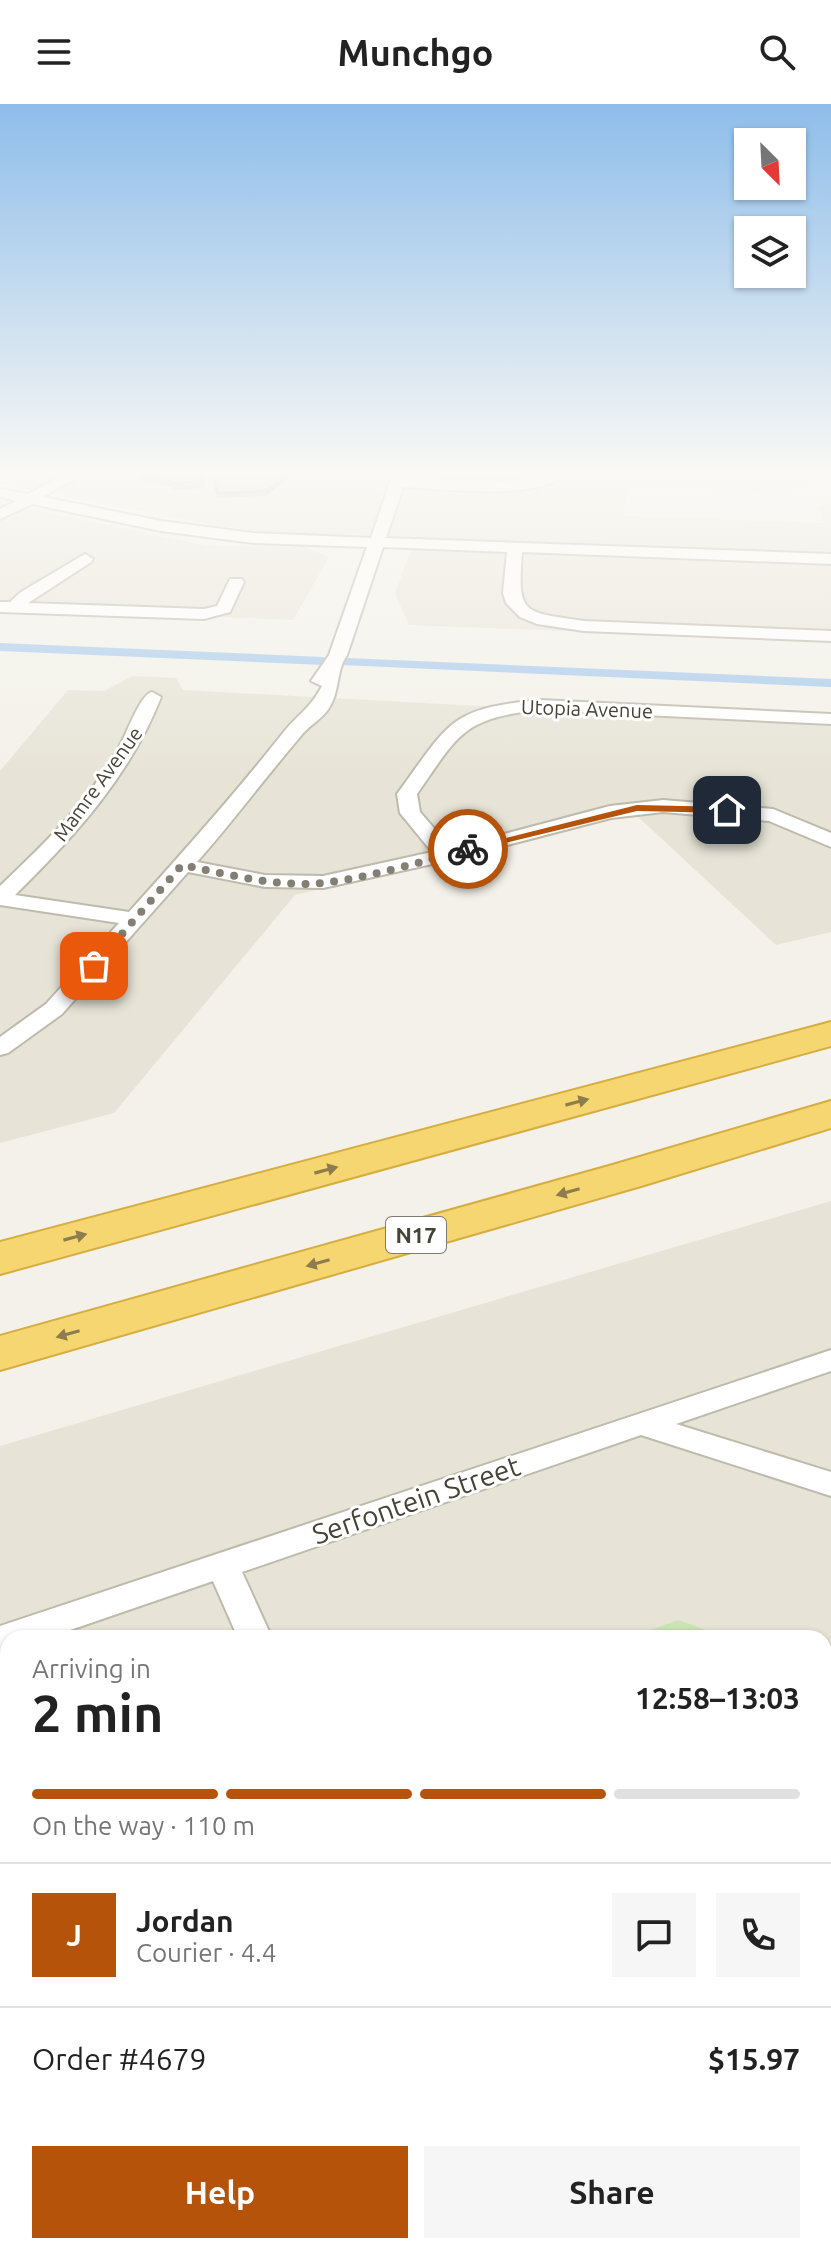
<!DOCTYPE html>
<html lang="en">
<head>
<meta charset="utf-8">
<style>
  :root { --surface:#fff; --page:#f6f6f6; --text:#222; --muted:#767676; --line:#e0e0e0; --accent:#b45309 }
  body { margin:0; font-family:Ubuntu,sans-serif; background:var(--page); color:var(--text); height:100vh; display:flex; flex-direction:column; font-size:30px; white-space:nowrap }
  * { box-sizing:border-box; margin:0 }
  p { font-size:26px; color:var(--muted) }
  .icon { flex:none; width:44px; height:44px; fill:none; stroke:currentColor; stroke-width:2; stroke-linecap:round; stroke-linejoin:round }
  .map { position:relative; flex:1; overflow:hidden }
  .side { position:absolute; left:0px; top:1526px; width:832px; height:624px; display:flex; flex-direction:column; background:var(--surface); border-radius:24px 24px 0 0; box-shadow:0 2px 6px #0004 }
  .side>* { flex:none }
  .needle { width:52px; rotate:156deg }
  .fabs { position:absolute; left:734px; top:24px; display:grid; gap:16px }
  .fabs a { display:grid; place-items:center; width:72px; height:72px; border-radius:0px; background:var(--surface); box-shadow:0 2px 6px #0004; font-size:40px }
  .pin { position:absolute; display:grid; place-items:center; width:68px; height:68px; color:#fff; margin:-34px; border-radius:16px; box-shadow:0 4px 12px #0006 }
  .courier { position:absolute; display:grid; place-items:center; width:80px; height:80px; margin:-40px; border:6px solid #b45309; border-radius:50%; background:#fff; color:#222; box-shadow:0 2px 10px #0007 }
  .overview em { font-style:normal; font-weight:700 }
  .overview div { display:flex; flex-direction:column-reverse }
  .overview { display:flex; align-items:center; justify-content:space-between; height:136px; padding:0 32px }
  h1 { font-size:52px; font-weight:700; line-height:60px }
  .bar { display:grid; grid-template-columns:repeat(4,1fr); gap:12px 8px; align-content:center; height:96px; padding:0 32px }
  .bar i { height:10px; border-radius:6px; background:var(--line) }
  .bar .on { background:var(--accent) }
  .bar p { grid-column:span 4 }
  .line { display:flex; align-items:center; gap:20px; padding:0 32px; border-top:2px solid var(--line) }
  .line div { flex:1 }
  .round { display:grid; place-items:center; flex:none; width:84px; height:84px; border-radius:0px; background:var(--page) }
  .cta { display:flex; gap:16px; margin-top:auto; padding:16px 32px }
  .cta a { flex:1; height:92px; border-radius:0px; background:var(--accent); color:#fff; font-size:32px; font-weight:700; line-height:92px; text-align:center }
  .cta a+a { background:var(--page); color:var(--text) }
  header { display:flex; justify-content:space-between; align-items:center; height:104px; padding:0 32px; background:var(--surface); font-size:36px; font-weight:700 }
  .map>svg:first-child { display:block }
  .residential { fill:#e7e4d7; fill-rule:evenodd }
  .green { fill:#cae5b4 }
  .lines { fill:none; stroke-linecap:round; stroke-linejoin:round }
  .canal { fill:#a8caed; fill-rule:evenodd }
  .minor-casing { stroke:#bebaac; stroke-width:4 }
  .motorway-casing { stroke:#d5ad41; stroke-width:4 }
  .minor { fill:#fff; fill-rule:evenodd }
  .motorway { fill:#f6d671; fill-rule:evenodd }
  .wall { fill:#b6b1a4 }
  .shaded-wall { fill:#949086 }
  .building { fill:#d4cebf; stroke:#949086; stroke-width:2 }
  .oneway { fill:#8d7d4e }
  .route { fill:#b45309 }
  .done { stroke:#837f75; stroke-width:8; stroke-dasharray:0 14.4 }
  .labels { text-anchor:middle; stroke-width:6; stroke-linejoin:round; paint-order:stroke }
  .far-street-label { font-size:20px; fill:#474237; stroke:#fff }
  .shield { fill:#fff; stroke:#7e7b73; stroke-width:2 }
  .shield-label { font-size:22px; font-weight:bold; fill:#474237 }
  .near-street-label { font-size:28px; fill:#474237; stroke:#fff }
</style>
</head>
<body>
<header><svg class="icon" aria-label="menu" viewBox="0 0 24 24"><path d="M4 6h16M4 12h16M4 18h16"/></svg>Munchgo<svg class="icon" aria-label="search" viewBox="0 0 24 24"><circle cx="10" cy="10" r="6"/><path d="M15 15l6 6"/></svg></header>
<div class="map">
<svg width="831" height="2150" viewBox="0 0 831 2150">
  <rect width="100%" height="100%" fill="#f3f1e9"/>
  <path class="residential" d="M0,370H805L824,381L776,389L628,383L623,412L824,419L818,403L831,399V537L409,521L395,489L416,431L376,441L214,421L0,380Z
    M0,399L209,442L305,443L329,453L293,516L0,505Z
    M133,572L176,574L183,586L831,621V828L776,841L635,710L295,791L114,1009L0,1039V667L68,586L104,587Z
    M831,1097V2150H0V1342ZM8,1534H824V2142H8Z"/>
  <path class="green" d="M678,1516L728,1534H629Z
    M824,1568L831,1571V2150H574L570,2142H824Z"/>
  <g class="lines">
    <path class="canal" d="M0,539L323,553L330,557L323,561L0,547Z
      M347,554L831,575V583L342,561L340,558Z"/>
    <g class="minor-casing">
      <path id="minor" d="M66,370H83L43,393L161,417L253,429L371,434L393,370H407L406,374L505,377L565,370C537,398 441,384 403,383L386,434L831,450V460L522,448C517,512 523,508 584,517L831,527V537L584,527L537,520L520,513L506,499L503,489L507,448L383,443L347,551C335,568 341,588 327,607C319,617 307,623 300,633C265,674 233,717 197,758L265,771L323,772L432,748L400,709L397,690L400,686C450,617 451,604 540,596L831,610V620L540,606C462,614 459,630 417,690L420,708L451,744L610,702L663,696L773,705L831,729V743L769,717L663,708L611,714L446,757L323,784L265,783L188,768L62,910L8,949L0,951V933L46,900L119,819L0,801V782C43,741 89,697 118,645C126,632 140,590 152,588L161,593C130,672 75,732 15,791L129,808C182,749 234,691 283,629C298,610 310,605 322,582L311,577L329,551L367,443L253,439L161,427L32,400L0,415V405L16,397L0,393V385L28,390Z
        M85,450L93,455L91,458L28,499L204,505L217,502L230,475H242L244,478L230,508L204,515L0,508V498H10L21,488Z
        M831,1246V1267L676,1320L831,1368V1392L641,1331L242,1468L272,1534H238L213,1477L47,1534H8V1547L0,1550V1522Z
        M8,1758V1794L0,1797V1761Z
        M8,1940V1981L0,1984V1943Z
        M220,2142H264L266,2150H222Z
        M497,2142H541L544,2150H500Z"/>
    </g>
    <g class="motorway-casing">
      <path id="motorway" d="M831,918V942L0,1170V1138Z
        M831,997V1024L641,1082L0,1266V1232L609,1062Z"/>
    </g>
    <use href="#minor" class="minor"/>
    <use href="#motorway" class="motorway"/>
  </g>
  <path class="wall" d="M136,370H197L204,377L205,384L173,386L170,382L147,381Z
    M291,371L266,392L217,394L214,375Z"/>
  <path class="shaded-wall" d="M287,370H291V371L266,392V387Z
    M8,1882V1896L0,1899V1885Z"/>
  <path class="building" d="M141,370H197L204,377L173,379L170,376L146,375Z
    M213,370H287L266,387L217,389Z
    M8,1782V1882L0,1885V1786Z"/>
  <defs><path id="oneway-solid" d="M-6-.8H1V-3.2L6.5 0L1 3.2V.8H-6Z" transform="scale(2)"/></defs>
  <g class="oneway">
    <use href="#oneway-solid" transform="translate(577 998) rotate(-15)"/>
    <use href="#oneway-solid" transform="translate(326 1066) rotate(-15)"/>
    <use href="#oneway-solid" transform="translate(568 1088) rotate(164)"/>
    <use href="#oneway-solid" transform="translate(75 1133) rotate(-15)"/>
    <use href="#oneway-solid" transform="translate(318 1159) rotate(164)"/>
    <use href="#oneway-solid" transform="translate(68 1230) rotate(164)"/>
  </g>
  <linearGradient id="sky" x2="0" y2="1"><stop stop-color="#8ebdea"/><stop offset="0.55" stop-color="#faf9f5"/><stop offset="1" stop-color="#faf9f5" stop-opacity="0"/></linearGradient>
  <rect width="831" height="671" fill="url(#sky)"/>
  <path class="route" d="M637,701L727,703L732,706L727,709L637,707L468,748L463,745Z"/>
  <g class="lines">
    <path class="done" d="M94,862L182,761C222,769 264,780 305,780C353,779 420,758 468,745"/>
  </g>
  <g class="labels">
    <g class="far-street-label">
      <text transform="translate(587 605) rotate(2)" y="7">Utopia Avenue</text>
      <text transform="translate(98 680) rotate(-54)" y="7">Mamre Avenue</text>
    </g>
    <rect class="shield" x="386" y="1113" width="60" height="36" rx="6"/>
    <g class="shield-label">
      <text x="416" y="1139">N17</text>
    </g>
    <g class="near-street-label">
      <text transform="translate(416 1396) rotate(-19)" y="10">Serfontein Street</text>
    </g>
  </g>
</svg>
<div class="fabs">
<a><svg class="needle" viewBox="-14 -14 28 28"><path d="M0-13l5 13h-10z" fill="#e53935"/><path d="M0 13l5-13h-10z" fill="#767676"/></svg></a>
<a><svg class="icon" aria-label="layers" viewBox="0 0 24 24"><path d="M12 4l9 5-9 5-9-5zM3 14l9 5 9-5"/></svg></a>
</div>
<div class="pin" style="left:94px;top:862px;background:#ea580c"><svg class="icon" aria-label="bag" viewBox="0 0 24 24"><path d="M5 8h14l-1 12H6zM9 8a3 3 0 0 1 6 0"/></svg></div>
<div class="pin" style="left:727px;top:706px;background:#1f2937"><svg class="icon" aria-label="home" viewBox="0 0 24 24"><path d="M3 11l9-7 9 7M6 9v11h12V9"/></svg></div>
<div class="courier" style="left:468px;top:745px"><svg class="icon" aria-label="bike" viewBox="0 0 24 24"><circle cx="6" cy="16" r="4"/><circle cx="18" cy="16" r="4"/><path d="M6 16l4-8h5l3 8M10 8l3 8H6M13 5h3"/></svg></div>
<section class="side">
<div class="overview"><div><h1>2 min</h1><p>Arriving in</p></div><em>12:58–13:03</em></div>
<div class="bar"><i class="on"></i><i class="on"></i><i class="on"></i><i></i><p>On the way · 110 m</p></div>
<div class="line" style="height:144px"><b class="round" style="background:var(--accent);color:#fff">J</b><div><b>Jordan</b><p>Courier · 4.4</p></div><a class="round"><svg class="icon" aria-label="chat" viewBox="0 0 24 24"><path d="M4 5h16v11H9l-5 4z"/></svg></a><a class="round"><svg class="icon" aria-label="phone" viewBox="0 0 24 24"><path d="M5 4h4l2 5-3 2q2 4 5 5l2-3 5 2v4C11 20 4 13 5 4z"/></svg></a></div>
<div class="line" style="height:104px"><div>Order #4679</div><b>$15.97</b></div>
<div class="cta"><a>Help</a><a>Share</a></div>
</section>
</div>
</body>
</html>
